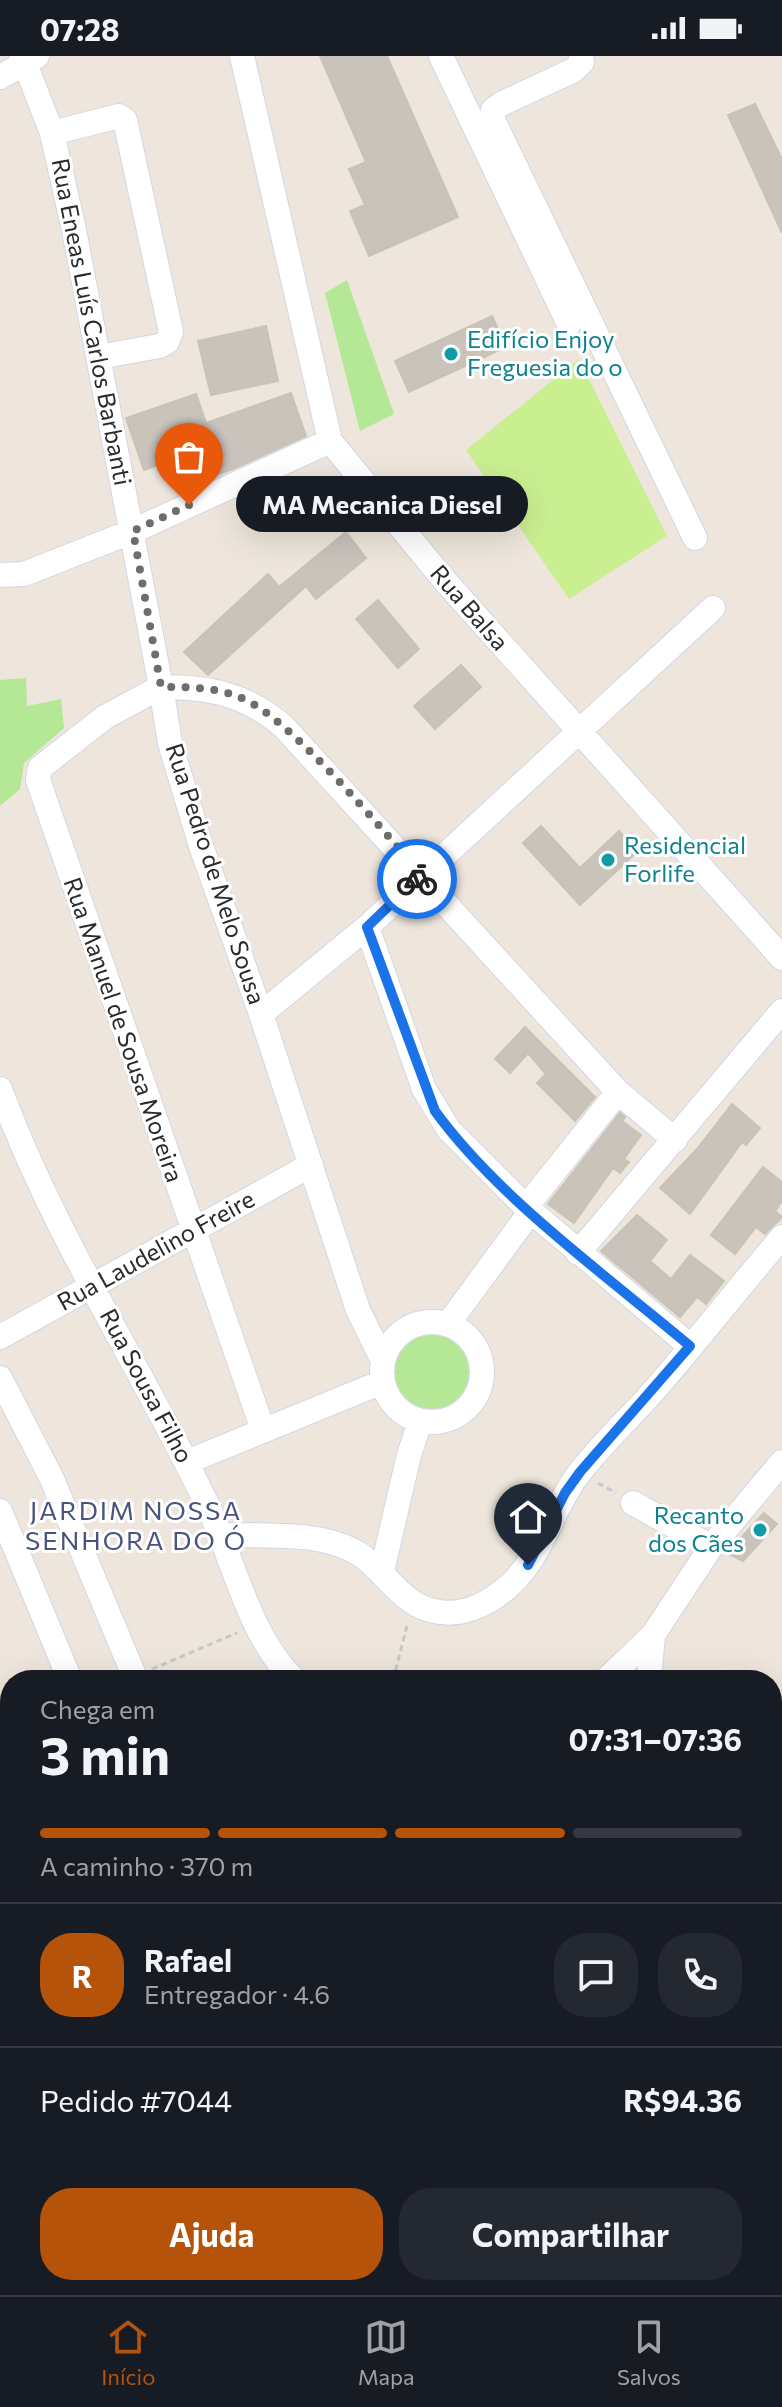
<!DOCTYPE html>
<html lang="pt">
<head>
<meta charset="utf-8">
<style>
  :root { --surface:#171b24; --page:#242831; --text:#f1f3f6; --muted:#9ea1a6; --line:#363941; --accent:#b45309 }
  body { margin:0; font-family:Commissioner,sans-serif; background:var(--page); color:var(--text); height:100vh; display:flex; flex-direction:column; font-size:30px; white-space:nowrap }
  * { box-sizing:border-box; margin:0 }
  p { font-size:26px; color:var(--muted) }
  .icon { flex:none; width:44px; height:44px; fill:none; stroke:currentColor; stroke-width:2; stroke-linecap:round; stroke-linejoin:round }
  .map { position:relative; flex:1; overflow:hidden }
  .drawer { position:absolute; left:0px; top:1614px; width:782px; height:626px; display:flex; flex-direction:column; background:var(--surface); border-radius:32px 32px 0 0; box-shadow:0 8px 32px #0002 }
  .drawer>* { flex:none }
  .pin { position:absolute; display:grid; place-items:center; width:68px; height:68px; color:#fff; margin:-82px -34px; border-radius:50% 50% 50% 0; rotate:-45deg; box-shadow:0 0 8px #0007 }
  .pin .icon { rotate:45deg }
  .courier { position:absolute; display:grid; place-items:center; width:80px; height:80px; margin:-40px; border:6px solid #1a73e8; border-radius:50%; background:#fff; color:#222; box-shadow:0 2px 10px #0007 }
  .bubble { position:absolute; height:56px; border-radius:28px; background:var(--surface); box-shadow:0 8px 32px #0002; font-size:26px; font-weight:700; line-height:56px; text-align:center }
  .head em { font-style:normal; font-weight:700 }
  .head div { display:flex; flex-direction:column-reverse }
  .head { display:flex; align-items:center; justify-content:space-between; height:136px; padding:0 40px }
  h1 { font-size:52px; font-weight:700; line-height:60px }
  .bar { display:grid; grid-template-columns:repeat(4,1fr); gap:12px 8px; align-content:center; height:96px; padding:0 40px }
  .bar i { height:10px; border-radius:6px; background:var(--line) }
  .bar .active { background:var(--accent) }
  .bar p { grid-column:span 4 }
  .line { display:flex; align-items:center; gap:20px; padding:0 40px; border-top:2px solid var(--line) }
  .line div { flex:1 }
  .round { display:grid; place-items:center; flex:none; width:84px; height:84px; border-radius:32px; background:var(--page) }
  .button { display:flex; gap:16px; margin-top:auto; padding:16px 40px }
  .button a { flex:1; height:92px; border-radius:32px; background:var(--accent); color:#fff; font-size:32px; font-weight:700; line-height:92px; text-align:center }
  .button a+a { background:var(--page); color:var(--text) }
  .status { display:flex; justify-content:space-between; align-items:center; height:56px; padding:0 40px; background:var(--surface); direction:ltr }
  .status svg { height:22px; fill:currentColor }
  .dock { display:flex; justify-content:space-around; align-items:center; height:112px; border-top:2px solid var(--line); background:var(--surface); font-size:22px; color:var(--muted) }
  .dock a { display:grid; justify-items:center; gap:4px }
  .dock .active { color:var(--accent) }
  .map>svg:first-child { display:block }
  .green { fill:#b4e796 }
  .pitch { fill:#caef91 }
  .building { fill:#c9c3bc; stroke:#c9c2b6; stroke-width:2 }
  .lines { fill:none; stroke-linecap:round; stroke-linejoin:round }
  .minor-casing { stroke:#d2d6e5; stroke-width:26 }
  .major-casing { stroke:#c8c8c8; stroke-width:32 }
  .path { stroke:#c8c8c8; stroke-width:3; stroke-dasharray:6 4; stroke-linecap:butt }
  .minor { stroke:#fff; stroke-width:24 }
  .major { stroke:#f9ce57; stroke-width:30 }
  .done { stroke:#6f6c69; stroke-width:8; stroke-dasharray:0 14.4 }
  .route { stroke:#1a73e8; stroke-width:10 }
  .culture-dot { fill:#0f9aa8; stroke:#fff; stroke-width:3 }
  .labels { text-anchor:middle; stroke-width:6; stroke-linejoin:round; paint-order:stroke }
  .street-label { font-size:24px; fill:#2b2b2b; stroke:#fff }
  .culture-label { font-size:24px; fill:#0d838f; stroke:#fff; text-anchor:start }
  .neighbourhood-label { font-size:26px; letter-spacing:2px; fill:#48547f; stroke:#fff }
</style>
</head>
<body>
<div class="status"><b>07:28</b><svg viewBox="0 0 49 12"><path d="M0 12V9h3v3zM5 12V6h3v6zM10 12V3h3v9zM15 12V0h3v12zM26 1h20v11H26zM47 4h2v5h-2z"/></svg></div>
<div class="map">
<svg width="782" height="2239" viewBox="0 0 782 2239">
  <rect width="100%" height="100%" fill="#eee6dc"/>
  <path class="green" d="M347,224L394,358L360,375L325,237Z
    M26,622L27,650L61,643L64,672L24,707L20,733L0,750V624Z
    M395 1316a37 37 0 1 1 74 0a37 37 0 1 1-74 0Z
    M10,1698V1769L1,1784L0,1699Z"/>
  <path class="pitch" d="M579,303L667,480L569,543L466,394Z"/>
  <path class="building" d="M320,0H387L458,161L369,200L350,155L365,149L349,113L366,106Z
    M755,48L782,103V177L728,59Z
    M492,260L506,291L409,336L395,305Z
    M266,270L278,325L211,339L198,285Z
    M291,337L306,380L233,413L181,431L172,404L144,414L126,362L196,338L206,367Z
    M345,438L359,454L348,463L333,448Z
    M346,476L366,502L316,543L306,530L208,619L184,596L268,518L279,531Z
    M378,544L419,593L398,612L356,563Z
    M461,609L481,631L435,673L414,650Z
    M541,770L580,812L619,775L637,796L580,849L523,787Z
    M525,971L595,1041L575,1065L537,1027L546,1018L528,997L510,1017L495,1003Z
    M732,1048L760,1072L746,1089L742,1086L690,1158L660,1132L697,1093Z
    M620,1057L625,1061L622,1065L641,1079L624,1103L629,1106L620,1117L613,1112L574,1167L548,1148Z
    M763,1111L782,1126V1145L775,1155L782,1161L765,1178L756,1171L735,1198L711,1179Z
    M637,1159L667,1184L650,1205L671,1223L690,1199L724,1225L706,1248L697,1241L680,1261L601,1195Z
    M764,1457L777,1468L743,1505L727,1497Z"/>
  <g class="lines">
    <g class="minor-casing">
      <path id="minor" d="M22,0L52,77L74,174L161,631L105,661L40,712L38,724L263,1374
        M242,0L330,385L445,525L782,902
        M441,0L569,268
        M581,0L582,6L574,14L501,48L493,54V64L695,482
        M0,21L37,0
        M52,77L119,60L125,64L171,276L167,286L159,290L99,301
        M0,519L24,518L133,475L330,385
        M367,871L424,1033L449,1074L526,1151L690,1290
        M261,958L367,871L713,552
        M0,1033C53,1177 139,1308 206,1446C234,1503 247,1577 294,1624
        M526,1151L618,1036
        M578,1197L782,955
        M382 1316a50 50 0 1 1 100 0a50 50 0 1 1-100 0Z
        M448,1268L531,1155
        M0,1281L311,1109
        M383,1305L358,1254L261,958L201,790L170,687L161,631C210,631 245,638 283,670L618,1036L675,1084
        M0,1322L52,1423L136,1624
        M187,1406L382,1326
        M633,1447L711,1491
        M0,1455L70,1624
        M222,1479C265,1480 322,1475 359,1498C389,1517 402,1552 440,1556C467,1560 493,1545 511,1528C542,1499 552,1454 577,1420C601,1388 632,1360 658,1330C700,1281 740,1230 782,1181
        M382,1515L409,1399L420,1366
        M606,1624L653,1579L711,1491L782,1406
        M649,1624L653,1579
        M772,2068L782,2064
        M772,2089L782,2093
        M445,2230L449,2239
        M320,2239L344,2230"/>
    </g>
    <g class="major-casing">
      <path id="major" d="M772,1728L782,1723
        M772,1817L782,1812
        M0,2048L10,2054
        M0,2163L10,2158
        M133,2230L137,2239"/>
    </g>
    <path class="path" d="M598,1427L616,1437
      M152,1613L237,1577
      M393,1624L408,1566
      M0,1749L10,1751
      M0,2122L10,2117"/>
    <use href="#minor" class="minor"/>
    <use href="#major" class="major"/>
  </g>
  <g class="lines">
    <path class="done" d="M189,449L133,475L161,631C188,631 214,631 239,641C287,658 384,776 422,819L417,823"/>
    <path class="route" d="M417,823L367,871L435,1055C499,1143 607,1220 690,1290L580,1416L565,1437L528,1509"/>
  </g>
  <g class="culture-dot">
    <circle cx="451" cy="298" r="8"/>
    <circle cx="608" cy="804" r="8"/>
    <circle cx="760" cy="1474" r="8"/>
  </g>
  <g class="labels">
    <g class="street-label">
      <text transform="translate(91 266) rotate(79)" y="8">Rua Eneas Luís Carlos Barbanti</text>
      <text transform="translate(469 552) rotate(49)" y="8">Rua Balsa</text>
      <text transform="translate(215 818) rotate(72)" y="8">Rua Pedro de Melo Sousa</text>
      <text transform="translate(123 974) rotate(71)" y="8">Rua Manuel de Sousa Moreira</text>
      <text transform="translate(156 1195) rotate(-29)" y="8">Rua Laudelino Freire</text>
      <text transform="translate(146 1330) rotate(62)" y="8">Rua Sousa Filho</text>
    </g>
    <g class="culture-label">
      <text x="467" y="292">Edifício Enjoy<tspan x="467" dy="28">Freguesia do o</tspan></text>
      <text x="624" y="798">Residencial<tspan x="624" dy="28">Forlife</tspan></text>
      <text x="744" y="1468" text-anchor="end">Recanto<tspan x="744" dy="28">dos Cães</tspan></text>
    </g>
    <g class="neighbourhood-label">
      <text x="136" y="1464">JARDIM NOSSA<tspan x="136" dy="30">SENHORA DO Ó</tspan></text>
    </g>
  </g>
</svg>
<div class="pin" style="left:189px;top:449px;background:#ea580c"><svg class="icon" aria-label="bag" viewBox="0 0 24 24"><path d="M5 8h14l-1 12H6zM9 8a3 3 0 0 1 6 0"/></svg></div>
<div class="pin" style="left:528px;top:1509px;background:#1f2937"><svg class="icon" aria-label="home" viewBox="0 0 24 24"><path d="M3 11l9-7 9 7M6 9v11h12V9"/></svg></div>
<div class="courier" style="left:417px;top:823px"><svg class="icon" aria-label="bike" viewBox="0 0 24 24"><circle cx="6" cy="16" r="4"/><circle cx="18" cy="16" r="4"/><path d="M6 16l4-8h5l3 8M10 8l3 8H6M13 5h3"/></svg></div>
<div class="bubble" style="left:236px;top:420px;width:292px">MA Mecanica Diesel</div>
<section class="drawer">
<div class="head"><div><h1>3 min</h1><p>Chega em</p></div><em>07:31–07:36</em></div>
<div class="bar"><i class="active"></i><i class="active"></i><i class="active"></i><i></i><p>A caminho · 370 m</p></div>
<div class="line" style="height:144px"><b class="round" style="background:var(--accent);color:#fff">R</b><div><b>Rafael</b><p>Entregador · 4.6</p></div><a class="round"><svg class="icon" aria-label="chat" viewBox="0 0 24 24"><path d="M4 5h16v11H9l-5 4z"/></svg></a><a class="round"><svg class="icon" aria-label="phone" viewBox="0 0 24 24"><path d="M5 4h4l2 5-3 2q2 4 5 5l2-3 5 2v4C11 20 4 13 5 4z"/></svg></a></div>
<div class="line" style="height:104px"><div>Pedido #7044</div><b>R$94.36</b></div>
<div class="button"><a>Ajuda</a><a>Compartilhar</a></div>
</section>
</div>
<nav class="dock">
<a class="active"><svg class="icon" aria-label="home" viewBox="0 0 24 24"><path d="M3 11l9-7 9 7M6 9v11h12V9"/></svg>Início</a>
<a><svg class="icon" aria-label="map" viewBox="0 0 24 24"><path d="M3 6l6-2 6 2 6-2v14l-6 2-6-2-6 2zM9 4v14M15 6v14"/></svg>Mapa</a>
<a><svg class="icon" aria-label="saved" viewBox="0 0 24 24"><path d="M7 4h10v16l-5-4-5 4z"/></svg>Salvos</a>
</nav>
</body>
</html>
